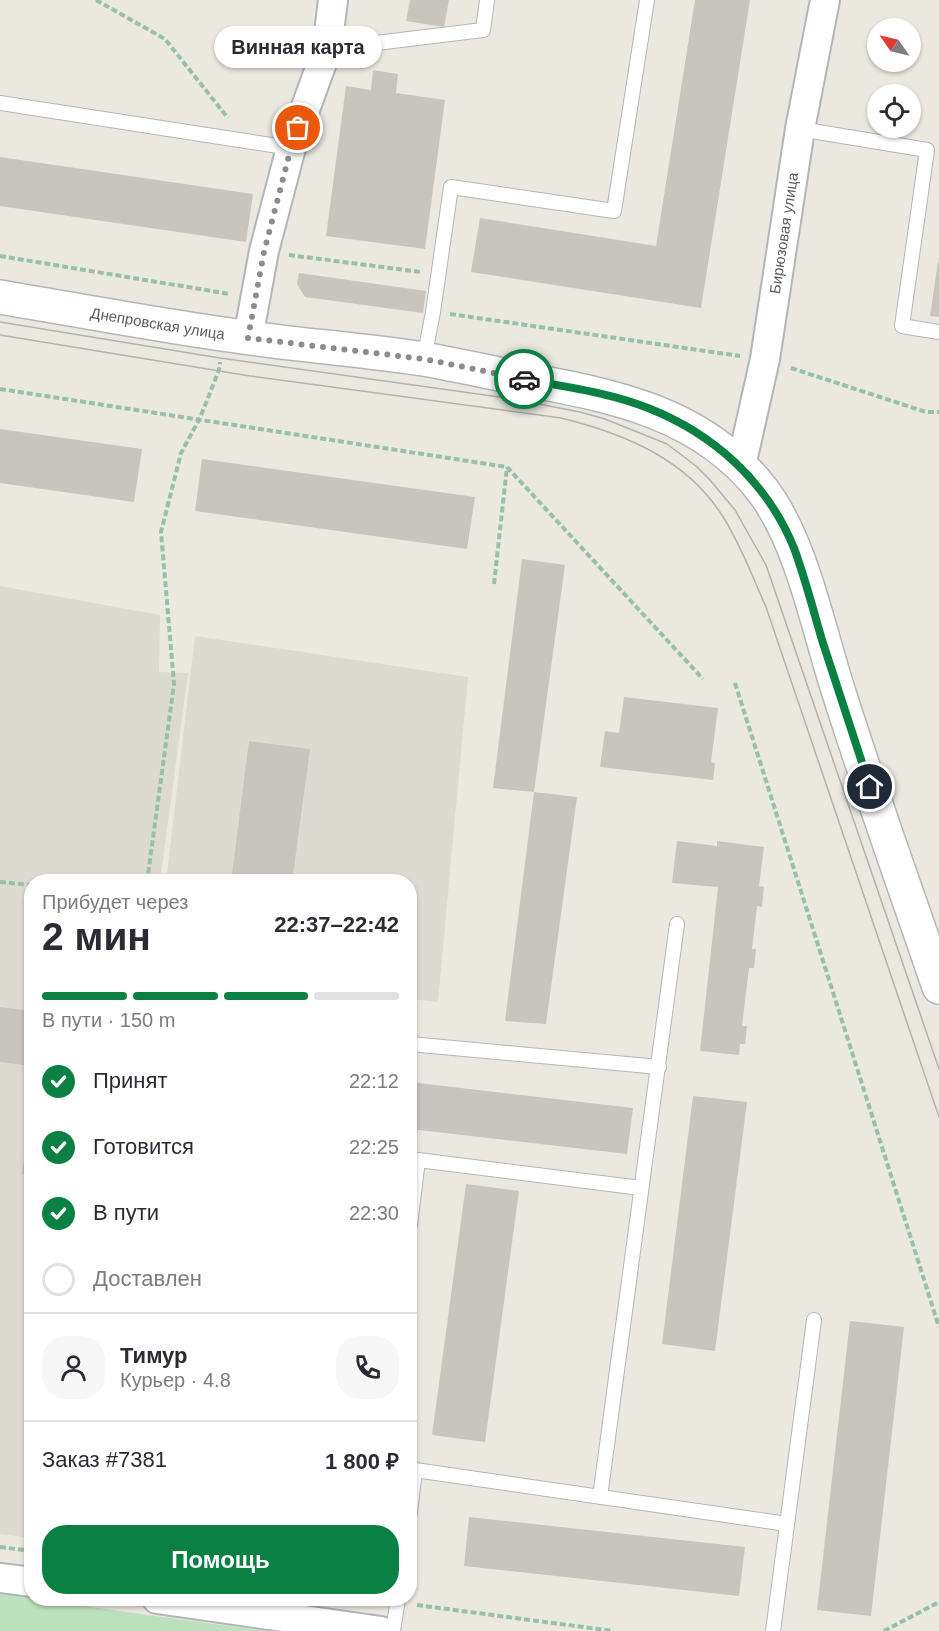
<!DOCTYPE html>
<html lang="ru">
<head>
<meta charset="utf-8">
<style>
  :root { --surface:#fff; --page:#f7f7f7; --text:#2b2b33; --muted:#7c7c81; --line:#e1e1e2; --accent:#0b8043 }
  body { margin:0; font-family:Helvetica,sans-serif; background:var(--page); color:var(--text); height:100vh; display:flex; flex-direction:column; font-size:22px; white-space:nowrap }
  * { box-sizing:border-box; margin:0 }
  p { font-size:20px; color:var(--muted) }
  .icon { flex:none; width:33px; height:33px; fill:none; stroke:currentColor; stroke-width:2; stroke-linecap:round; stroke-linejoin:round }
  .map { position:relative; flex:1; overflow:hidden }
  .sheet { position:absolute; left:24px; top:874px; width:393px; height:732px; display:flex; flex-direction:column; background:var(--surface); border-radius:24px; box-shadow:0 2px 4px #0004 }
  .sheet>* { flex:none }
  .needle { width:39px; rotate:304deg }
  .controls { position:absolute; left:867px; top:18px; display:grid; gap:12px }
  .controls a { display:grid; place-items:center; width:54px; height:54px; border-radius:50%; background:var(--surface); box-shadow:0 2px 4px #0004; font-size:30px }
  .pin { position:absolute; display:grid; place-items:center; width:51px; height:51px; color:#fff; margin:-26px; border:3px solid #fff; border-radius:50%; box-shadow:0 2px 6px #0007 }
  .courier { position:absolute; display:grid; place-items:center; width:60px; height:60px; margin:-30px; border:4px solid #0b8043; border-radius:50%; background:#fff; color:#222; box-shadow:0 2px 8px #0007 }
  .bubble { position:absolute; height:42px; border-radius:21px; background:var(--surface); box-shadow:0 2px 4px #0004; font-size:20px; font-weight:800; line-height:42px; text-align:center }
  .summary em { font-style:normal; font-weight:800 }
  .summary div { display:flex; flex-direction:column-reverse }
  .summary { display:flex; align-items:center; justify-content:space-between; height:102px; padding:0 18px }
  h1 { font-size:39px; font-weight:800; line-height:45px }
  .bar { display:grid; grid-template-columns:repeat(4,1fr); gap:9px 6px; align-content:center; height:72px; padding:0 18px }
  .bar i { height:8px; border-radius:4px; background:var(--line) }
  .bar .selected { background:var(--accent) }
  .bar p { grid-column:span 4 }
  .line { display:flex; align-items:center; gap:15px; padding:0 18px; border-top:2px solid var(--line) }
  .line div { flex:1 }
  .round { display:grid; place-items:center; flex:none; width:63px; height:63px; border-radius:24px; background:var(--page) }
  ol { padding:0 18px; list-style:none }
  li { display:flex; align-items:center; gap:18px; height:66px }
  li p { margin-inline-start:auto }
  li .icon { padding:6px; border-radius:50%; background:var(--accent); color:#fff; stroke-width:4 }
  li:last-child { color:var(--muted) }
  li i { width:33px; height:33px; border:3px solid var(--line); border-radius:50% }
  .primary-button { display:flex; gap:12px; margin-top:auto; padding:12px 18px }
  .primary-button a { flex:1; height:69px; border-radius:24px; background:var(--accent); color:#fff; font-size:24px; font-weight:800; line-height:69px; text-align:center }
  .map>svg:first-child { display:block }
  .education { fill:#dddad1 }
  .green { fill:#bde1bd }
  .building { fill:#c8c5bf }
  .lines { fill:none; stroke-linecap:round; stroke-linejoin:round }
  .service-casing { stroke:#b2b6ba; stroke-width:16 }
  .minor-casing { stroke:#b2b6ba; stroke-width:32 }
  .tertiary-casing { stroke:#b2b6ba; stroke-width:36 }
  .path { stroke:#97c1a3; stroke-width:4; stroke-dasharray:6 3; stroke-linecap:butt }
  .service { stroke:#fff; stroke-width:14 }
  .minor { stroke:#fff; stroke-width:28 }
  .tertiary { stroke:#fff; stroke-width:33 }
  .tram { stroke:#b1b2b2; stroke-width:1.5 }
  .done { stroke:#8b8d8d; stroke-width:6; stroke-dasharray:0 10.8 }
  .route { stroke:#0b8043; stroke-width:8 }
  .labels { text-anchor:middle; stroke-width:5; stroke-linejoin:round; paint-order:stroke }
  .street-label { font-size:15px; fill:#585c60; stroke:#fff }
</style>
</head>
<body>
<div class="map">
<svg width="939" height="1631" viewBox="0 0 939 1631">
  <rect width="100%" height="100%" fill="#ebe8e0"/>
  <path class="education" d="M0,586L160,615L159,672L188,673L160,882H32L31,1538L0,1534Z
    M195,636L468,677L438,1002L410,999V882H166Z"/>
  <path class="green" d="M0,1593L31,1597L32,1599L266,1631H0Z"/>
  <path class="building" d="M410,0H449L444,27L406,21Z
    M695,0H750L701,308L471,272L480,218L656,246Z
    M373,70L398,74L396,93L445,100L425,249L326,236L346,86L371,90Z
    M0,157L253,194L246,242L0,206Z
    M938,262H939V317L930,316Z
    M299,273L426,291L423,313L305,297L297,284Z
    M0,429L142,449L134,502L0,483Z
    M202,459L475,497L467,549L195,511Z
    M522,559L565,565L534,792L493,788Z
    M624,697L718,708L711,762L715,763L713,780L600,767L605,731L619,733Z
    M249,741L310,749L292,882H231Z
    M534,792L577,797L546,1024L505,1021Z
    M677,841L717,846V841L764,847L759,886L764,887L762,907L757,906L752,949H756L754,968H749L742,1026H747L745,1044H740L739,1055L700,1051L718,887L672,883Z
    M0,1007L32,1011V1066L0,1062Z
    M410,1082L633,1108L627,1154L410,1129Z
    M693,1096L747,1102L715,1351L662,1344Z
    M30,1112H32V1175L22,1174Z
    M466,1184L519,1191L485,1442L432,1435Z
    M850,1321L904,1327L871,1616L817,1610Z
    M469,1517L745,1547L739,1596L464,1566Z"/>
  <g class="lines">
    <g class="service-casing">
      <path id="service" d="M327,49L483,30L487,0
        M0,103L291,148
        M800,129L927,150L902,326L939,332
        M424,359L433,312L451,187L614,211L647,0
        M410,1044L659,1067
        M410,1159L641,1188
        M410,1225L418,1160
        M410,1465L415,1470L787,1524
        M600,1497L677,924
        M410,1512L415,1470
        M393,1631L398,1599
        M773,1631L814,1320"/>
    </g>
    <g class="minor-casing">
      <g id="minor">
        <path d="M248,338L264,251L291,148L327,49L333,0"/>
        <path id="s1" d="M741,466L765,359L800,129L825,0"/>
        <path d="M0,1578L32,1582"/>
        <path d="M157,1599L381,1631"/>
      </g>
    </g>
    <g class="tertiary-casing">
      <g id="tertiary">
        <path id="s2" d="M0,297C83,311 167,327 250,338C308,346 366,350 423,359C451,364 480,370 508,376C602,394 700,408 763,491C803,544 819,633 840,696C871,794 906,890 939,987"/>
      </g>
    </g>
    <path class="path" d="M96,0L165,39L228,118
      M289,255L421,272
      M0,256L230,294
      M450,314L740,356
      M791,368L926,412H939
      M0,389L507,467L703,679
      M494,584L507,467
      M735,683L939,1327
      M0,882L32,885
      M147,882L174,684L161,532L181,453L200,418L219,370L220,362
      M0,1547L32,1551
      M417,1605L613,1631
      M884,1631L939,1602"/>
    <use href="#service" class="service"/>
    <use href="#minor" class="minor"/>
    <use href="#tertiary" class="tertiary"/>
    <path class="tram" d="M0,322L220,358L513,399L580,412L605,419L667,444L696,466L710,480L735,510L766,565L939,1069
      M0,335L250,376L561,418C626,434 689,460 725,520C742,548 753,578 766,607L939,1117"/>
  </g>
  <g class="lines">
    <path class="done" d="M298,128L291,148L264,252L248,338L424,359L524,379"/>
    <path class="route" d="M524,379C565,387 608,392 648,408C714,434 767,482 794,548C805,578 813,609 822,640C838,689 854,738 870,787"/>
  </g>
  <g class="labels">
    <g class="street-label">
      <text dy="5" stroke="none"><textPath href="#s1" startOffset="237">Бирюзовая улица</textPath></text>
      <text dy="5" stroke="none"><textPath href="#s2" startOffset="160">Днепровская улица</textPath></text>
    </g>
  </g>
</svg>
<div class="controls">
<a><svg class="needle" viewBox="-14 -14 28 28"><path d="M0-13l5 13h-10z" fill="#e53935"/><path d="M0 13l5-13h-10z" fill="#7c7c81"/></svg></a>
<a><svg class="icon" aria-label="locate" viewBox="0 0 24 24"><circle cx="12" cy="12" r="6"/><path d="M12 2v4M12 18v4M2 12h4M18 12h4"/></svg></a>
</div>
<div class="pin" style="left:298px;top:128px;background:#ea580c"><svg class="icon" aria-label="bag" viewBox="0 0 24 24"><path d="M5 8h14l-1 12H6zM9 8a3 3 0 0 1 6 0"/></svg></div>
<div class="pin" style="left:870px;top:787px;background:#1f2937"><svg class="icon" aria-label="home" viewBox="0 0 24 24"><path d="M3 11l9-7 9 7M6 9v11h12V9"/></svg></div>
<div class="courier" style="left:524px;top:379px"><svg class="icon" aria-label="car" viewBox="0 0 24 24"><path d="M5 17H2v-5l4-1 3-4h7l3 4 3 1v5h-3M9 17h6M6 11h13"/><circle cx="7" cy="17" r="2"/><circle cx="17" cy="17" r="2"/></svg></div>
<div class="bubble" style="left:214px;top:26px;width:168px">Винная карта</div>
<section class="sheet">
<div class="summary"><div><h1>2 мин</h1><p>Прибудет через</p></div><em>22:37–22:42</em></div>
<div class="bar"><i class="selected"></i><i class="selected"></i><i class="selected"></i><i></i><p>В пути · 150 m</p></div>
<ol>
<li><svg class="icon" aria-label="check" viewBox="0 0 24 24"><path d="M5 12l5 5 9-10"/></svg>Принят<p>22:12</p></li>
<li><svg class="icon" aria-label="check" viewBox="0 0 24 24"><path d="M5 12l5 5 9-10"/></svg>Готовится<p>22:25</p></li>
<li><svg class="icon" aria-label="check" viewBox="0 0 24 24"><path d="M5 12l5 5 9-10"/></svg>В пути<p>22:30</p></li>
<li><i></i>Доставлен</li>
</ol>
<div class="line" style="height:108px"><a class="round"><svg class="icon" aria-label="person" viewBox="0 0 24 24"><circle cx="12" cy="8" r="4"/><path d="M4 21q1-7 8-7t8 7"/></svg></a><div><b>Тимур</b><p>Курьер · 4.8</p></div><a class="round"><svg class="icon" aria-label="phone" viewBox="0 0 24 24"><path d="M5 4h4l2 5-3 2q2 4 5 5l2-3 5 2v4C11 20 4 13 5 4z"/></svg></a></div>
<div class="line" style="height:78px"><div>Заказ #7381</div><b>1 800 ₽</b></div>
<div class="primary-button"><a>Помощь</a></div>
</section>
</div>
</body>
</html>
